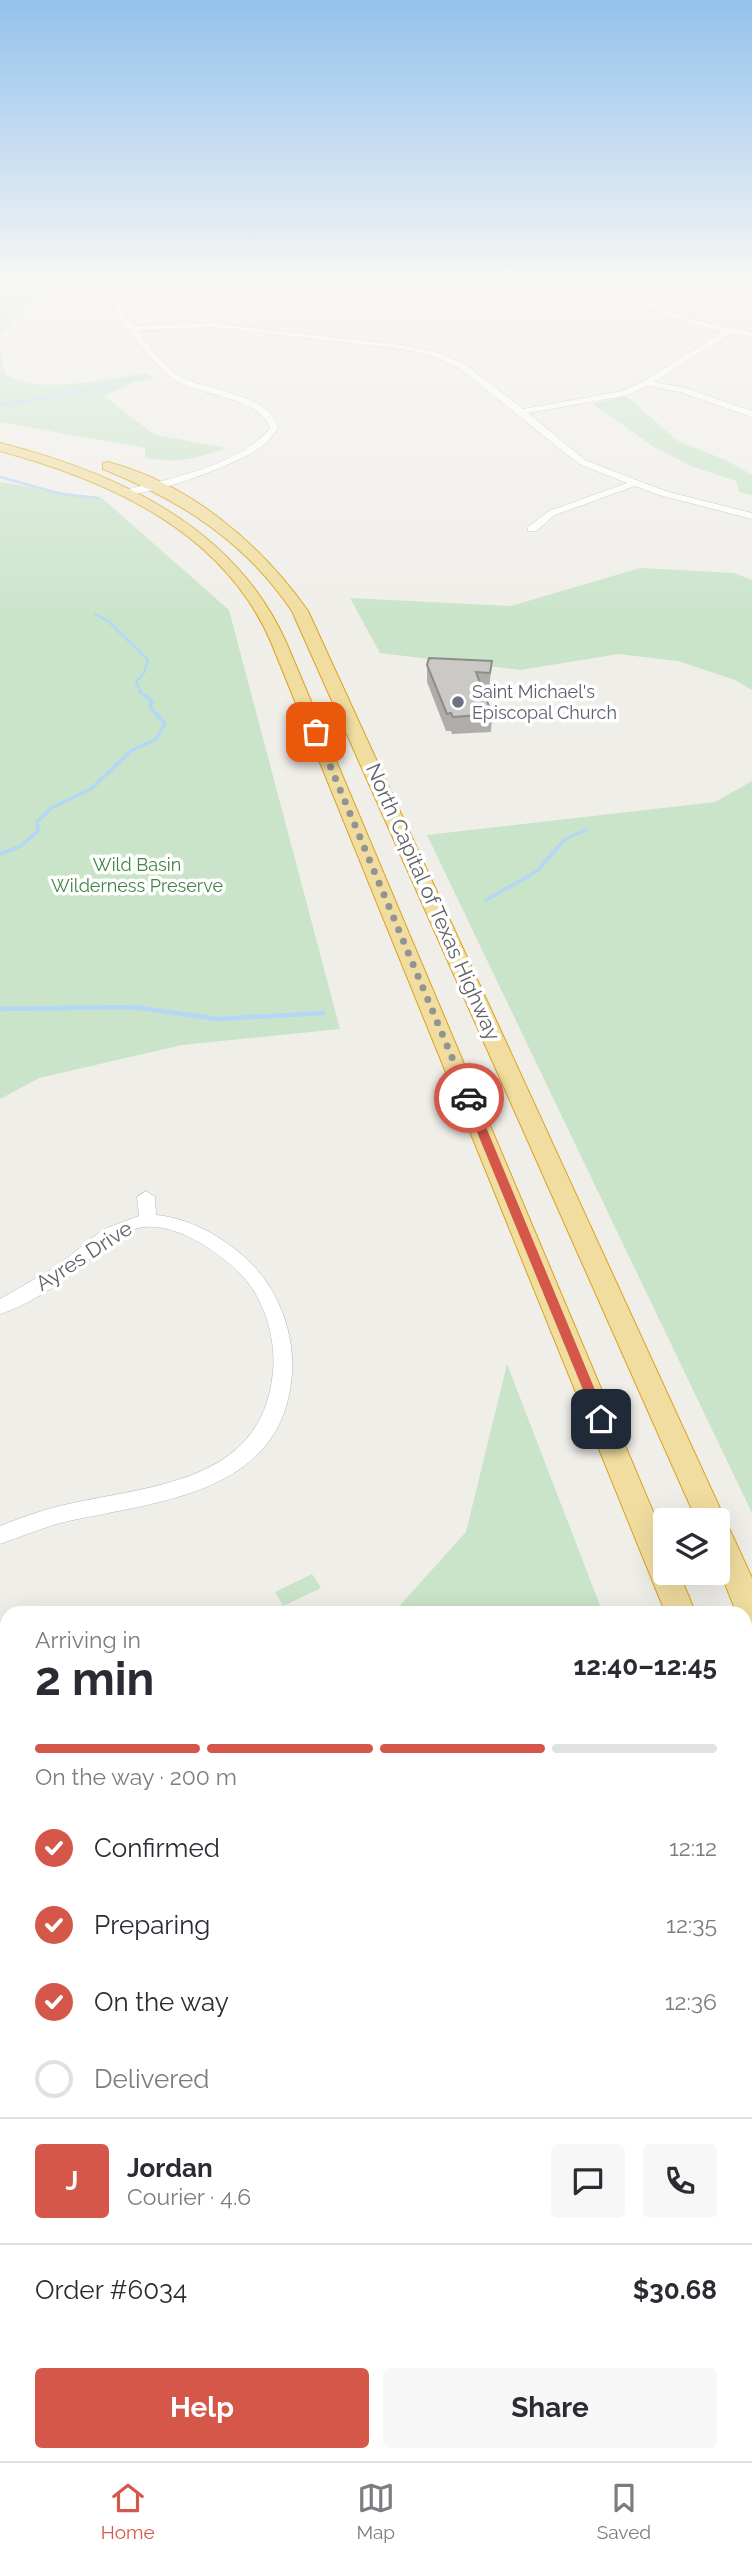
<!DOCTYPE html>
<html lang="en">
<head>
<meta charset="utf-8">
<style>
  :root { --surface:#fff; --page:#f7f7f7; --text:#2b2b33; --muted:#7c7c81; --line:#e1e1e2; --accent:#d5574a }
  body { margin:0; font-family:Raleway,sans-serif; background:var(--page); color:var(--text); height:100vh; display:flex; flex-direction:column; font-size:26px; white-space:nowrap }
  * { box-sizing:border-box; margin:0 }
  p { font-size:23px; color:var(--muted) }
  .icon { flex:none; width:38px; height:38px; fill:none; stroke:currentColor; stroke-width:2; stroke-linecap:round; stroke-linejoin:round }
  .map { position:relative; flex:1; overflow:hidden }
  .details { position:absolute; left:0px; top:1606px; width:752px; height:856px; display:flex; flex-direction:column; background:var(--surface); border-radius:21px 21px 0 0; box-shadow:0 7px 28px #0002 }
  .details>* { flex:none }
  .fabs { position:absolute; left:653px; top:1508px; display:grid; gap:14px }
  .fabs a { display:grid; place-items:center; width:77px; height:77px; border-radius:7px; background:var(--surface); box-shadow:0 7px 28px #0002; font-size:35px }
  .pin { position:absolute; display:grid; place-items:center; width:60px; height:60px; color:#fff; margin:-30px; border-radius:14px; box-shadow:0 4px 10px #0006 }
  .courier { position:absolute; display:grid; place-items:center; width:70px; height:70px; margin:-35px; border:5px solid #d5574a; border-radius:50%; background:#fff; color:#222; box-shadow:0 2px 9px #0007 }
  .overview em { font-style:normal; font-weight:700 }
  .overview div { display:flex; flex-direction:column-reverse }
  .overview { display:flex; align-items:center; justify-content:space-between; height:119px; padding:0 35px }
  h1 { font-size:46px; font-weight:700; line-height:52px }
  .bar { display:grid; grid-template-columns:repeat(4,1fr); gap:10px 7px; align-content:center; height:84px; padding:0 35px }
  .bar i { height:9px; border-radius:5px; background:var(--line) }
  .bar .selected { background:var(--accent) }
  .bar p { grid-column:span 4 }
  .line { display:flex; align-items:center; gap:18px; padding:0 35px; border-top:2px solid var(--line) }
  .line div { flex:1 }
  .round { display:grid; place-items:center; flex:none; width:74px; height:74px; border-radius:7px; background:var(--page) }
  ol { padding:0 35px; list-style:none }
  li { display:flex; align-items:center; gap:21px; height:77px }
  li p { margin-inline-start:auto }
  li .icon { padding:7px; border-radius:50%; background:var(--accent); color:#fff; stroke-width:4 }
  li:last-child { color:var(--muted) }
  li i { width:38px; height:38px; border:4px solid var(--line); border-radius:50% }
  .action { display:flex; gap:14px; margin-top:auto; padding:14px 35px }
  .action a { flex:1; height:80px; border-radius:7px; background:var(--accent); color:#fff; font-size:28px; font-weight:700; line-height:80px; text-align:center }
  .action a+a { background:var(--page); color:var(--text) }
  .tab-bar { display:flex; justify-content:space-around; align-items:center; height:98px; border-top:2px solid var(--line); background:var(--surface); font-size:19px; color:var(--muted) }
  .tab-bar a { display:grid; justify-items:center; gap:4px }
  .tab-bar .selected { color:var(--accent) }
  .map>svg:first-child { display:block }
  .commercial { fill:#faf5e3 }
  .green { fill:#c9e4c9 }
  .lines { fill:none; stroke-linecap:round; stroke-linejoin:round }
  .stream-far3 { stroke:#b4d7f5; stroke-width:2 }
  .stream-far2 { stroke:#b4d7f5; stroke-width:2.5 }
  .stream-far1 { stroke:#b4d7f5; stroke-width:3.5 }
  .stream { stroke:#b4d7f5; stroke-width:4.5 }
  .minor-casing { stroke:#b5b8bb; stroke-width:1 }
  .highway-casing { stroke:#dba31d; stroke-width:2 }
  .minor { fill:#fff; fill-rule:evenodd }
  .highway { fill:#f0dd9f; fill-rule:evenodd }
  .wall { fill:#afada9 }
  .building { fill:#cbc9c5; stroke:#8e8d8a; stroke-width:2 }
  .route { fill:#d5574a }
  .done { stroke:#929494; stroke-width:7; stroke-dasharray:0 12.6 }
  .worship-dot { fill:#6b7280; stroke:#fff; stroke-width:2.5 }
  .labels { text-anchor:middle; stroke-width:7; stroke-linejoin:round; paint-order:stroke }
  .far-worship-label { font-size:18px; fill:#5b616d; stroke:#fff; text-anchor:start }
  .far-park-label { font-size:18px; fill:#428446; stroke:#fff }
  .street-label { font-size:21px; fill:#606367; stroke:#fff }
</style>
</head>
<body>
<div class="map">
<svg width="752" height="2461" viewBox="0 0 752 2461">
  <rect width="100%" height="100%" fill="#f0eee9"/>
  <path class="commercial" d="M752,2343V2461H589L588,2455H746V2346Z"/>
  <path class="green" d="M47,278H66L52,289L34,295L0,335V296L36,287Z
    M0,346L5,374C40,396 108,378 147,373L154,378L135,382L104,396L155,435L227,448C197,458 176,464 145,458V448L0,422Z
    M626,396L678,441L728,461L752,475V495L739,492L736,481L691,466L654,447L593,404Z
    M0,482L103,499L229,610L340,1029L182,1045L39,1078L0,1099Z
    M640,568L734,573L752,580V690L735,680L678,661L618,654L521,670L380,653L350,598L511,606Z
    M752,781V1513L427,835L715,802Z
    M507,1364L603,1613H393L466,1532Z
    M312,1574L321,1588L283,1606L275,1592Z
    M7,1762V2455H588L589,2461H0V1766Z
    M746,1971L752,1983V2343L746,2346Z"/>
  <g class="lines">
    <path class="stream-far3" d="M0,308L50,289L65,278
      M0,405L76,393L134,378"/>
    <path class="stream-far2" d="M0,477L61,494L99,498
      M95,614L108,621L148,660L144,673L136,682L142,694"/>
    <path class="stream-far1" d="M0,854L21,846L38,831L37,822L51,808L91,789L132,750L155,740L165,724L150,707L152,701L140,692
      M486,900L537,871L565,839L586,830"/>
    <path class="stream" d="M0,1009L133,1007L218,1019L323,1013"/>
    <g class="minor-casing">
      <path id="minor" d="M108,278C122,278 134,284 147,285C162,286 185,278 204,278C177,290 147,285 122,305L123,313L134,326L211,323L402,345L435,352L465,364L523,409L622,391L644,381L722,332L664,315L583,278H593L690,319L752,332V336L730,334L654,382L685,388L752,411V417L680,392L648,386L624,396L528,413L585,460L665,491L752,513V519L659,495L635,486L555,515L536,531H528V527L549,511L627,483L579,464L459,368L433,356L402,349L211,327L138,331C150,345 162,366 178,375C207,392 269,392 278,428C271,438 265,445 255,451C231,466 152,496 125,494V490C169,479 241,465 270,428C262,401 210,395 186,386C159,375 132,334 115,313V302L141,288Z
        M355,278H364L380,286L431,300L427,302L374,290Z
        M146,1191L155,1197L156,1215C202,1219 254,1255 275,1296C289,1323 295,1353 291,1383C277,1498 148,1502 60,1523C39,1529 20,1537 0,1544V1526C20,1518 39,1511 60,1506C146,1485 262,1486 273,1372C276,1341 266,1303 245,1279C223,1254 178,1223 144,1227C118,1230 97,1254 78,1269C56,1286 27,1306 0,1314V1299L54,1268L104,1229L139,1216L137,1197Z"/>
    </g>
    <g class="highway-casing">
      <path id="highway" d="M0,443C117,473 234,526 286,642L665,1540V1573H679L696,1614H666L271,642C223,531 110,481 0,451Z
        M108,462C190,484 260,543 308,611L752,1578V1626L746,1624V1614H737L718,1567V1521H697L292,611C245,541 180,500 103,469V463Z
        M746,1753L752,1756V1800L746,1797Z"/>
    </g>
    <use href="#minor" class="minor"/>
    <use href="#highway" class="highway"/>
  </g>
  <path class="wall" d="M492,661L489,690L483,689L492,714L491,732L452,734L451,731H446L427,682V665Z"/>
  <path class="building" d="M429,658L492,661L490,673L476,672L492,714L453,717L451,713L447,714L427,665Z"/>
  <linearGradient id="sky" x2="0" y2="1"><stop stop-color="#93c2ed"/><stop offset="0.45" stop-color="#f8f7f5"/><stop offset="1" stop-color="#f8f7f5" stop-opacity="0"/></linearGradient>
  <rect width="752" height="623" fill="url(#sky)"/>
  <path class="route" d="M469,1095L474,1098L607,1419L605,1423H596L595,1419L463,1098Z"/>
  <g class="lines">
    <path class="done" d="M316,732L469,1098"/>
  </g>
  <circle class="worship-dot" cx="458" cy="702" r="7"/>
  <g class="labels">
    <g class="far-worship-label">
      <text x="472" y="698">Saint Michael's<tspan x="472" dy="21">Episcopal Church</tspan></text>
    </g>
    <g class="far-park-label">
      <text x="137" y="871">Wild Basin<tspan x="137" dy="21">Wilderness Preserve</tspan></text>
    </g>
    <g class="street-label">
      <text transform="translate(433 902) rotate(66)" y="7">North Capital of Texas Highway</text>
      <text transform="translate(84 1256) rotate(-33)" y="7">Ayres Drive</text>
    </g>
  </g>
</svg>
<div class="fabs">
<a><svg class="icon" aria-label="layers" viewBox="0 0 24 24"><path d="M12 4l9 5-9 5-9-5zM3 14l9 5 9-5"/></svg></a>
</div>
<div class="pin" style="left:316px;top:732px;background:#ea580c"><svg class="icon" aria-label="bag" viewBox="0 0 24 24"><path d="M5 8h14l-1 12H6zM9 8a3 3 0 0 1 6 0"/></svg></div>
<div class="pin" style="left:601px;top:1419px;background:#1f2937"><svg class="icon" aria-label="home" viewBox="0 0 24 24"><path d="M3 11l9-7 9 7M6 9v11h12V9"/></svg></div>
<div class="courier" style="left:469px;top:1098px"><svg class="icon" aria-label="car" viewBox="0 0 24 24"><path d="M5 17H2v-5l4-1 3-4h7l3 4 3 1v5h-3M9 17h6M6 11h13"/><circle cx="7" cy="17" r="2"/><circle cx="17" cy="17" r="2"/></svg></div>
<section class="details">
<div class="overview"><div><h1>2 min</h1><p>Arriving in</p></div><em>12:40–12:45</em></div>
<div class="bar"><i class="selected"></i><i class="selected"></i><i class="selected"></i><i></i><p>On the way · 200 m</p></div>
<ol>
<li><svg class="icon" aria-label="check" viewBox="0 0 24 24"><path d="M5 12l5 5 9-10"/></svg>Confirmed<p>12:12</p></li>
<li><svg class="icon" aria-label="check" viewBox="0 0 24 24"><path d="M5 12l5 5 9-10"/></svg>Preparing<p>12:35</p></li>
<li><svg class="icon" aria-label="check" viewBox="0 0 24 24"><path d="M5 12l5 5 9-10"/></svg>On the way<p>12:36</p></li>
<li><i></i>Delivered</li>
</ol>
<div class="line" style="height:126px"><b class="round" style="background:var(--accent);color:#fff">J</b><div><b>Jordan</b><p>Courier · 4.6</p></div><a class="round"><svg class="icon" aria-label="chat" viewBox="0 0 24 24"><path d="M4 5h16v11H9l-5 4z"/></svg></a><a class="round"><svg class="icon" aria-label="phone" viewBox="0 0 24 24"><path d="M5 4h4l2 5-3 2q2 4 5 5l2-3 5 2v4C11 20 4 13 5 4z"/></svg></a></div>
<div class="line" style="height:91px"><div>Order #6034</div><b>$30.68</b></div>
<div class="action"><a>Help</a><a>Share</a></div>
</section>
</div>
<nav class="tab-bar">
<a class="selected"><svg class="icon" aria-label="home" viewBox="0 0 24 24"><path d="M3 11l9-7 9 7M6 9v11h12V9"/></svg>Home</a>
<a><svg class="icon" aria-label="map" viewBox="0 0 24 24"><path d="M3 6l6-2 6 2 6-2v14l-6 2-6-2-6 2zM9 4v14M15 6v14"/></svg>Map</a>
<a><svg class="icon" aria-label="saved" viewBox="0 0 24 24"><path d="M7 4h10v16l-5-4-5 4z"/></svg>Saved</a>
</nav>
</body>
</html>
